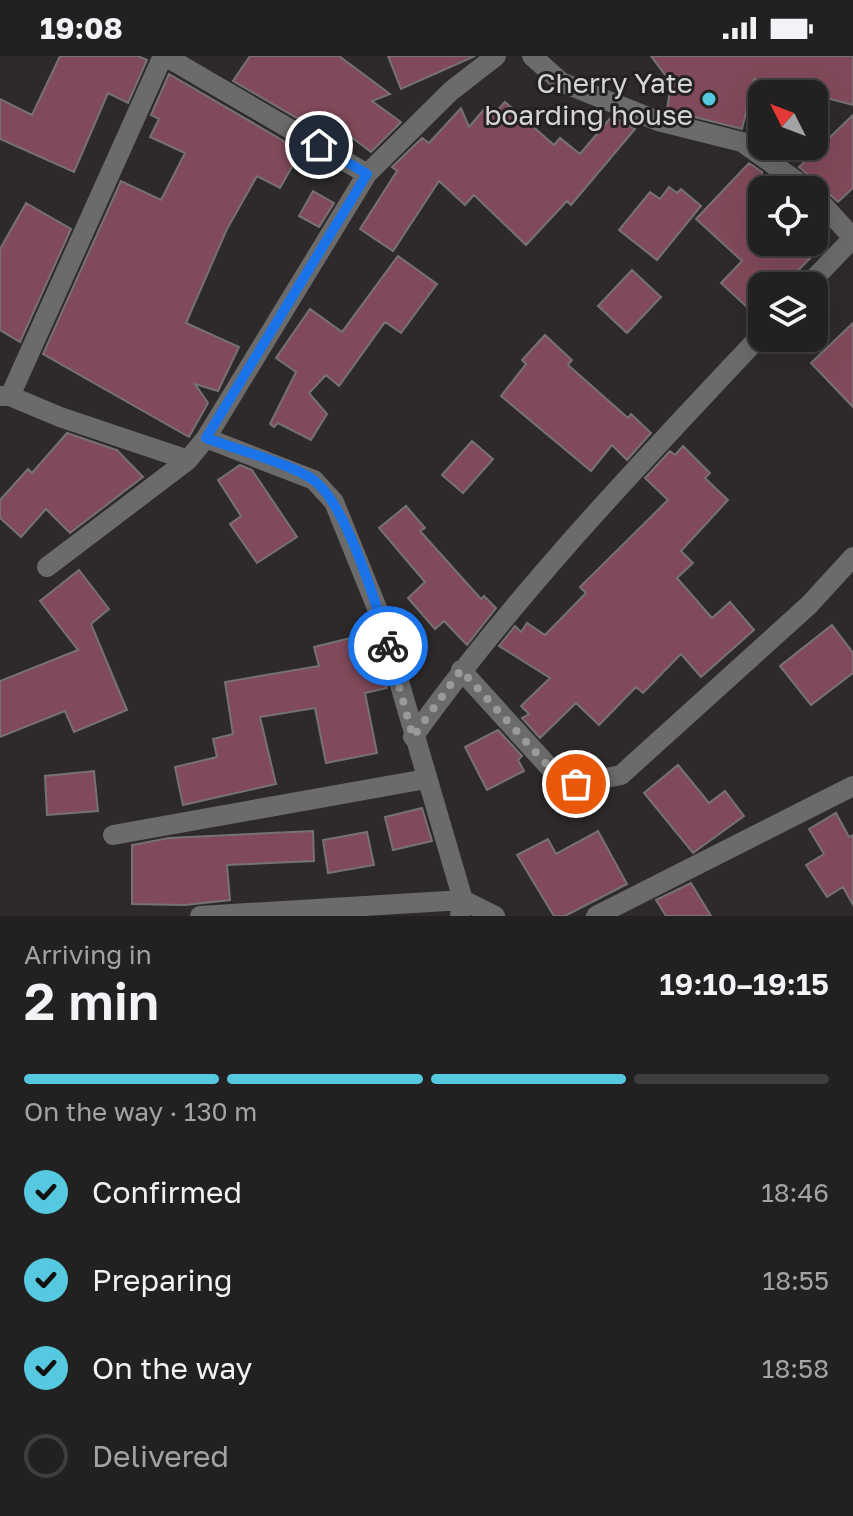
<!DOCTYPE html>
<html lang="en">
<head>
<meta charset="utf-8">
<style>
  :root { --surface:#222020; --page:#2e2d2d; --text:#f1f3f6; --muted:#a2a3a5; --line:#3f3e3e; --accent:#56c9e0 }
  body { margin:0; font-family:"Golos Text",sans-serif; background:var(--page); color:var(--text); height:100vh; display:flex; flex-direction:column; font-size:30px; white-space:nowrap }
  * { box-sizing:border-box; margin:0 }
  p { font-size:26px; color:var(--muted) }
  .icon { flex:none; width:44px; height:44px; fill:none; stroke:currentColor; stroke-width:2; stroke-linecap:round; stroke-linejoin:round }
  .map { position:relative; height:860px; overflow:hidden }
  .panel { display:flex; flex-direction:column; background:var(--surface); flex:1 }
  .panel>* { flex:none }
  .needle { width:52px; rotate:312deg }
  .controls { position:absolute; left:748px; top:24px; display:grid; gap:16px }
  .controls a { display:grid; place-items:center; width:80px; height:80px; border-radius:16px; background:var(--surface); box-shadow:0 8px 32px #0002,0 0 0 2px var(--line); font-size:40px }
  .pin { position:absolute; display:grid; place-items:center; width:68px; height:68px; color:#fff; margin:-34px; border:4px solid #fff; border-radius:50%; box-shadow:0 2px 8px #0007 }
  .courier { position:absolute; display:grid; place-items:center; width:80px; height:80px; margin:-40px; border:6px solid #1a73e8; border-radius:50%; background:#fff; color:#222; box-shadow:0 2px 10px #0007 }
  .headline em { font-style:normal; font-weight:600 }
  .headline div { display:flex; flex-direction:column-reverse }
  .headline { display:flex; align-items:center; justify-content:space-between; height:136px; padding:0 24px }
  h1 { font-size:52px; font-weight:600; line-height:60px }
  .bar { display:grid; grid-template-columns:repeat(4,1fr); gap:12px 8px; align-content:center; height:96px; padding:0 24px }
  .bar i { height:10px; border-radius:6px; background:var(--line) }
  .bar .active { background:var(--accent) }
  .bar p { grid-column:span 4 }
  ol { padding:0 24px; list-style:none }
  li { display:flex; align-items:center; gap:24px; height:88px }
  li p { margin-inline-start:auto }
  li .icon { padding:8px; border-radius:50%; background:var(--accent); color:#111; stroke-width:4 }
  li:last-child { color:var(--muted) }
  li i { width:44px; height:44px; border:4px solid var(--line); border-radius:50% }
  .status { display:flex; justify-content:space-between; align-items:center; height:56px; padding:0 40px; background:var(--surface); direction:ltr }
  .status svg { height:22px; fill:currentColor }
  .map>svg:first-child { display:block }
  .building { fill:#814a5a; stroke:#767273; stroke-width:2 }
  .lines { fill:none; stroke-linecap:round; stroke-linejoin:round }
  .minor { stroke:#6c6b6b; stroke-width:20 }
  .done { stroke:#9c999a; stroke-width:8; stroke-dasharray:0 14.4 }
  .route { stroke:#1a73e8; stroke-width:10 }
  .poi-dot { fill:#56c9e0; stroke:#242121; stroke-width:3 }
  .labels { text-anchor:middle; stroke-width:6; stroke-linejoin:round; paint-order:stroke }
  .poi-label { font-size:28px; fill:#d7d5d5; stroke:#242121; text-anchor:end }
</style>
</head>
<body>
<div class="status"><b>19:08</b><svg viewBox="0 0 49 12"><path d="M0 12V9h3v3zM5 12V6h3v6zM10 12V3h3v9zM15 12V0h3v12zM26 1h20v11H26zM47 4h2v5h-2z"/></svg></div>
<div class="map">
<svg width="853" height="860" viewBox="0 0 853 860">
  <rect width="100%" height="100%" fill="#2e2a2b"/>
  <path class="building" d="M60,0H138L147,4L128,47L108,37L74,116L0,83V43L32,59Z
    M250,0H339L390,38L372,45L401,66L371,96L321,58L314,72L233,25Z
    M388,0H475L401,33Z
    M651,0H853V49L754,23L742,73L667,54L671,27Z
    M169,18L301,95L280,132L257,120L227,173L186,267L239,291L218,335L195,328L208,347L189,381L43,298L121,125L161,144L185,97L150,81L159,63L151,59Z
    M505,46L554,89L560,82L580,98L612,60L635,73L571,149L567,145L526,189L474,139L465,149L439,125L393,195L360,173L397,115L392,111L422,82L429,87L461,52L469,71L486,51L494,58Z
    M853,59V132L838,146L799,111Z
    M749,107L762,116V186H826L783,230H762V265L721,227L742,205L696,163Z
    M669,131L677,137L681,133L701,150L657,204L619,174L650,136L660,143Z
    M313,135L334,147L319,171L299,160Z
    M26,147L71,173L20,286L0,274V193Z
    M398,200L437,228L401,277L385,266L339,330L326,319L309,337L327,358L311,384L278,367L274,371L270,368L296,316L276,302L310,253L342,276Z
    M632,214L661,241L627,277L598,250Z
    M853,267V351L811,307Z
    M545,279L572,304L568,309L628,362L631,358L651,377L627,404L612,389L591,415L501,340L526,308L522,304Z
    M67,377L117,394L143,421L70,477L46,453L21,481L0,462V444L28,413L32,417Z
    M472,385L493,403L463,437L442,419Z
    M683,390L710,417L705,422L728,444L681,495L693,507L677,522L712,562L730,546L754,574L701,621L681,598L643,637L636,631L599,669L576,647L540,682L522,662L529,658L521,650L550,622L499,590L515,570L521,576L527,567L545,579L586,537L580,531L668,444L645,422L670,395L675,399Z
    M240,409L252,414L297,481L257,507L230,468L241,460L218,424Z
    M406,450L425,472L420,475L481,543L484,540L496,552L467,589L444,565L435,573L408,542L425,526L379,472Z
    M79,514L109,553L91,568L127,654L74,676L65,655L0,681V625L78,594L40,545Z
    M832,569L853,597V617L811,649L780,610Z
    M371,577L387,632L365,637L377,697L326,707L315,652L260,661L276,728L183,749L175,711L217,701L213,683L233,678L225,626L319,610L314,591Z
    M498,674L522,700L518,704L524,715L487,734L465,691Z
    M678,709L709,747L725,735L744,760L693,797L644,737Z
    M94,715L98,755L47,759L45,720Z
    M422,752L432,785L393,794L385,761Z
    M836,757L849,781L853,779V849L843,831L827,841L806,809L824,798L809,773Z
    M313,775L314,805L227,809L230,844L185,849L132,848V789L169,782Z
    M598,775L627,828L565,860H554L517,799L548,783L556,798Z
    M367,776L374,809L328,817L323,784Z
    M691,827L711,860H666L656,844Z"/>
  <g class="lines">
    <path class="minor" d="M165,0L367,118
      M532,0L561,26L658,65L742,86L809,134
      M814,139L853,182
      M807,230L853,182
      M0,340H10L60,361L188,404
      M10,340L163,0
      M206,382L314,424L334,446L379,557L463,844L460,860
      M47,511L188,404L206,382L367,118L451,35L496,0
      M461,614L550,712L576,728L621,719L809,549L853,501
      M413,681C517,536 640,408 762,278
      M113,779L426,723
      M200,860L463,844L495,860
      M596,860L853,730"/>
  </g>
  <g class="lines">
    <path class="done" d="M388,590L413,681L461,614L550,712L576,728"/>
    <path class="route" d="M319,89L367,118L206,382C232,392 298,410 316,426C347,452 377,549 388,590"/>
  </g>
  <circle class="poi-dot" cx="709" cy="43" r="8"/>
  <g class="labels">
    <g class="poi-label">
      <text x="693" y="37">Cherry Yate<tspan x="693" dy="32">boarding house</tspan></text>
    </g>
  </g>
</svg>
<div class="controls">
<a><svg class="needle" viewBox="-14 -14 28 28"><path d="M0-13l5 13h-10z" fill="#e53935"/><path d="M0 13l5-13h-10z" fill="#a2a3a5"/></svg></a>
<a><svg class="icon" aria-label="locate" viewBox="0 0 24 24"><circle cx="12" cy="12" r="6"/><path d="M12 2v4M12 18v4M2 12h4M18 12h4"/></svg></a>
<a><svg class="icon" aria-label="layers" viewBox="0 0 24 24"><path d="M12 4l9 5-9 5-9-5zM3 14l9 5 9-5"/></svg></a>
</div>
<div class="pin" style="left:576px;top:728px;background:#ea580c"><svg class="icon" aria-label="bag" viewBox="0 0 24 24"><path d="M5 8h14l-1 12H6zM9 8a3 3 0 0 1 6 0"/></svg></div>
<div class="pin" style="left:319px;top:89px;background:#1f2937"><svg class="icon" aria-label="home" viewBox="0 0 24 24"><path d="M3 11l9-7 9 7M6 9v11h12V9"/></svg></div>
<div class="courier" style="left:388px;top:590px"><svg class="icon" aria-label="bike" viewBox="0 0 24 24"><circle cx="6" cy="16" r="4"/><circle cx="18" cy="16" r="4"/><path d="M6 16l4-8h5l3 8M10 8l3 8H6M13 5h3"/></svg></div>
</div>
<section class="panel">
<div class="headline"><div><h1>2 min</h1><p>Arriving in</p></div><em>19:10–19:15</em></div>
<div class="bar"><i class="active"></i><i class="active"></i><i class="active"></i><i></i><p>On the way · 130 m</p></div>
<ol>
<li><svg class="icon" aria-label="check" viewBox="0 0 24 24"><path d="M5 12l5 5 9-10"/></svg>Confirmed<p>18:46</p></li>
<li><svg class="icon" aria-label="check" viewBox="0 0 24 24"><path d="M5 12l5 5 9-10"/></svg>Preparing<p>18:55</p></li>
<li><svg class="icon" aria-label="check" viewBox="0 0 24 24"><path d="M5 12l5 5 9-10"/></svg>On the way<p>18:58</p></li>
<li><i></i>Delivered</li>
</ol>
</section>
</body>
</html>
